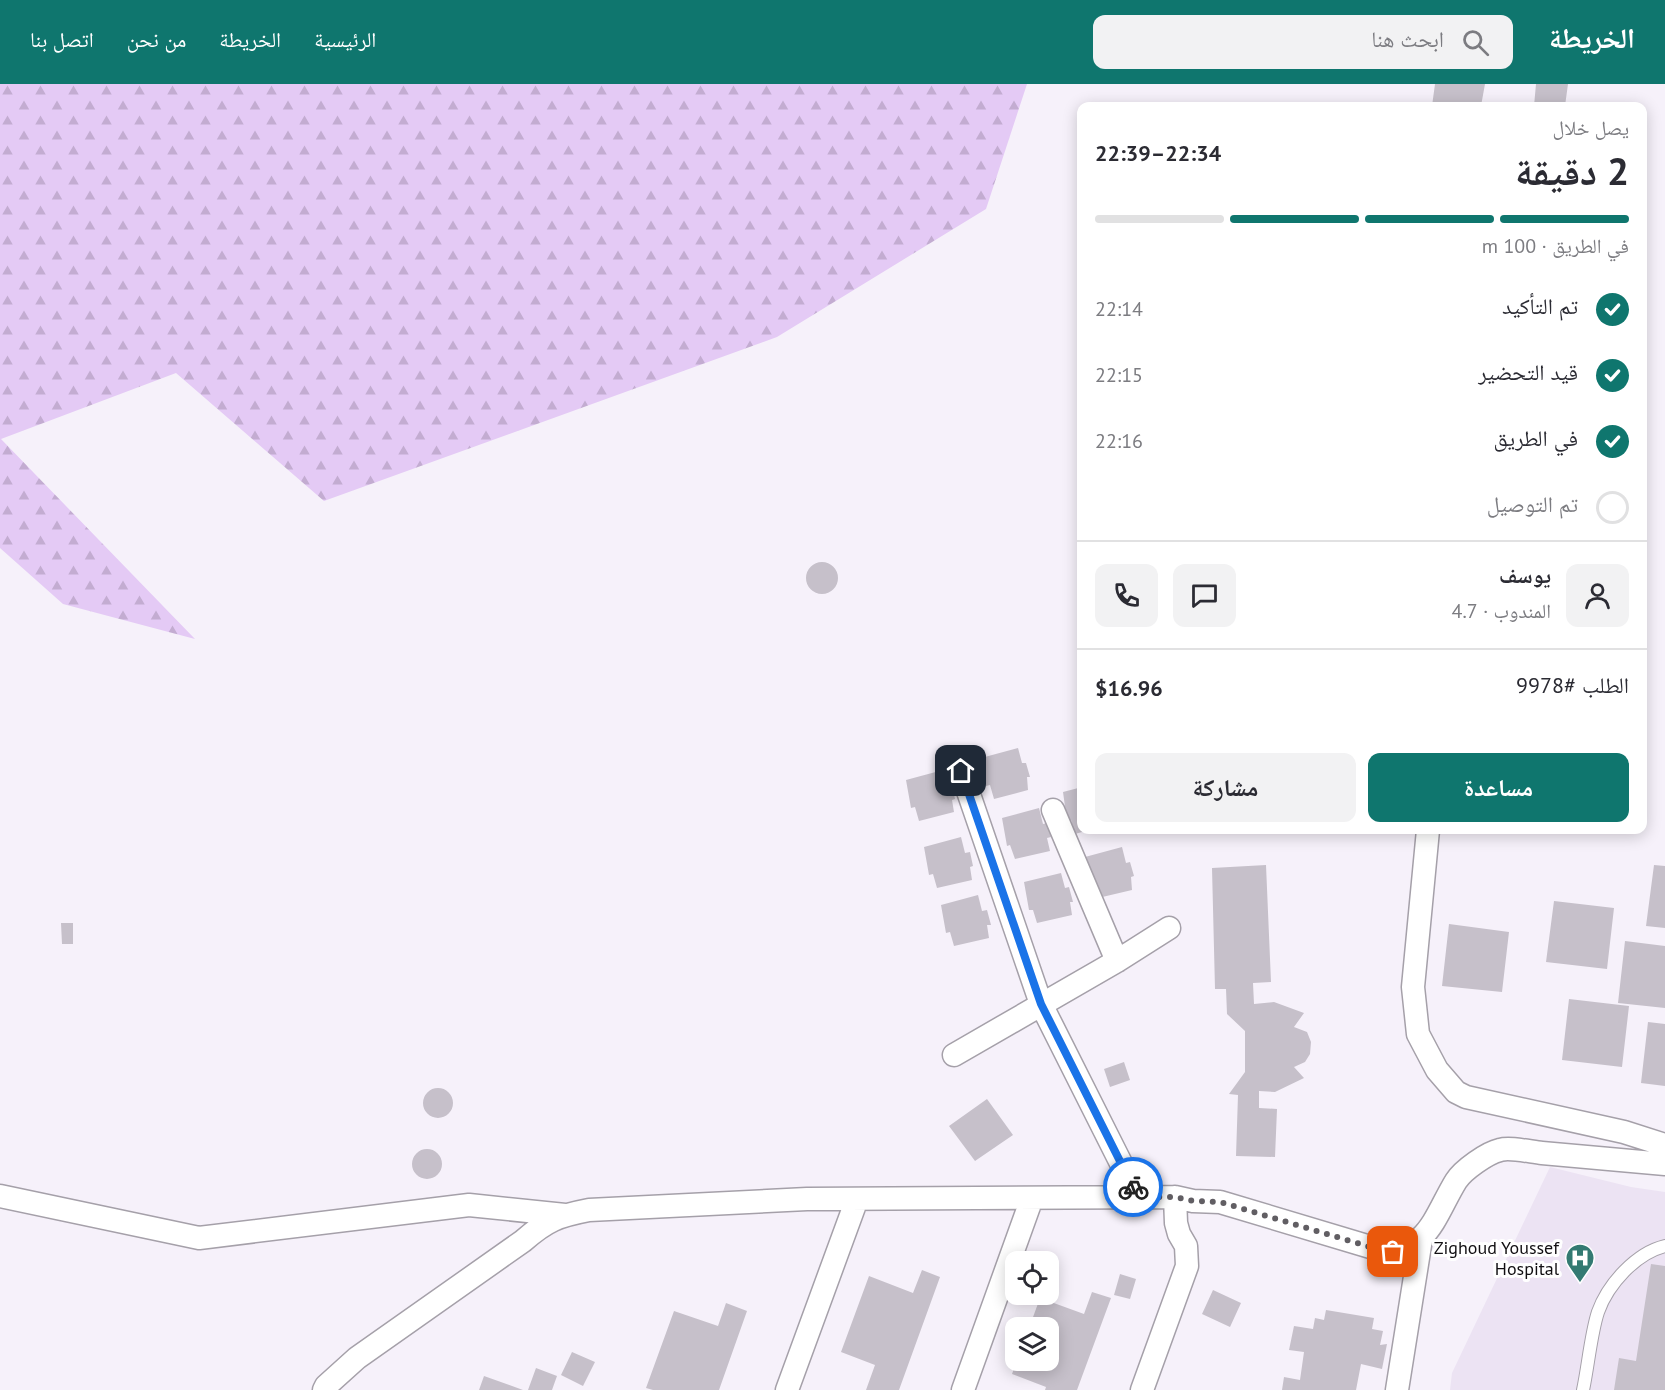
<!DOCTYPE html>
<html lang="ar">
<head>
<meta charset="utf-8">
<style>
  :root { --surface:#fff; --page:#f2f2f3; --text:#2b2b33; --muted:#7c7c81; --line:#e1e1e2; --accent:#0f766e }
  body { margin:0; font-family:"PT Sans","Noto Naskh Arabic",sans-serif; background:var(--page); color:var(--text); direction:rtl; height:100vh; display:flex; flex-direction:column; font-size:22px; white-space:nowrap }
  * { box-sizing:border-box; margin:0 }
  p { font-size:20px; color:var(--muted) }
  .icon { flex:none; width:33px; height:33px; fill:none; stroke:currentColor; stroke-width:2; stroke-linecap:round; stroke-linejoin:round }
  .map { position:relative; flex:1; overflow:hidden; direction:ltr }
  .panel { position:absolute; left:1077px; top:18px; width:570px; height:732px; display:flex; flex-direction:column; background:var(--surface); border-radius:12px; box-shadow:0 3px 15px #0003; direction:rtl }
  .panel>* { flex:none }
  .tools { position:absolute; left:1005px; top:1167px; display:grid; gap:12px }
  .tools a { display:grid; place-items:center; width:54px; height:54px; border-radius:12px; background:var(--surface); box-shadow:0 3px 15px #0003; font-size:30px }
  .pin { position:absolute; display:grid; place-items:center; width:51px; height:51px; color:#fff; margin:-26px; border-radius:12px; box-shadow:0 3px 9px #0006 }
  .courier { position:absolute; display:grid; place-items:center; width:60px; height:60px; margin:-30px; border:4px solid #1a73e8; border-radius:50%; background:#fff; color:#222; box-shadow:0 2px 8px #0007 }
  .overview em { font-style:normal; font-weight:700 }
  .overview div { display:flex; flex-direction:column-reverse }
  .overview { display:flex; align-items:center; justify-content:space-between; height:102px; padding:0 18px }
  h1 { font-size:39px; font-weight:700; line-height:45px }
  .bar { display:grid; grid-template-columns:repeat(4,1fr); gap:9px 6px; align-content:center; height:72px; padding:0 18px }
  .bar i { height:8px; border-radius:4px; background:var(--line) }
  .bar .selected { background:var(--accent) }
  .bar p { grid-column:span 4 }
  .line { display:flex; align-items:center; gap:15px; padding:0 18px; border-top:2px solid var(--line) }
  .line div { flex:1 }
  .round { display:grid; place-items:center; flex:none; width:63px; height:63px; border-radius:12px; background:var(--page) }
  ol { padding:0 18px; list-style:none }
  li { display:flex; align-items:center; gap:18px; height:66px }
  li p { margin-inline-start:auto }
  li .icon { padding:6px; border-radius:50%; background:var(--accent); color:#fff; stroke-width:4 }
  li:last-child { color:var(--muted) }
  li i { width:33px; height:33px; border:3px solid var(--line); border-radius:50% }
  .button { display:flex; gap:12px; margin-top:auto; padding:12px 18px }
  .button a { flex:1; height:69px; border-radius:12px; background:var(--accent); color:#fff; font-size:24px; font-weight:700; line-height:69px; text-align:center }
  .button a+a { background:var(--page); color:var(--text) }
  header { display:flex; align-items:center; gap:36px; box-sizing:border-box; height:84px; padding:0 30px; background:var(--accent); color:#fff }
  header strong { font-size:28px }
  nav { display:flex; gap:33px; margin-inline-start:auto; font-size:21px }
  .search { width:420px; height:54px; background:var(--page); display:flex; align-items:center; gap:15px; box-sizing:border-box; padding:0 21px; border-radius:12px; color:var(--muted); font-size:22px }
  .map>svg:first-child { display:block }
  .built { fill:#ece3f3 }
  .forest { fill:url(#forest-firs) }
  .building { fill:#c6c0ca }
  .lines { fill:none; stroke-linecap:round; stroke-linejoin:round }
  .lane-casing { stroke:#a5a0a9; stroke-width:14 }
  .street-casing { stroke:#a5a0a9; stroke-width:25 }
  .lane { stroke:#fff; stroke-width:12 }
  .street { stroke:#fff; stroke-width:22 }
  .done { stroke:#615e63; stroke-width:6; stroke-dasharray:0 10.8 }
  .route { stroke:#1a73e8; stroke-width:8 }
  .labels { text-anchor:middle; stroke-width:6; stroke-linejoin:round; paint-order:stroke }
  .poi-label { font-size:18px; fill:#110f12; stroke:#fff; text-anchor:end }
</style>
</head>
<body>
<header>
<strong>الخريطة</strong>
<div class="search"><svg class="icon" aria-label="search" viewBox="0 0 24 24"><circle cx="10" cy="10" r="6"/><path d="M15 15l6 6"/></svg>ابحث هنا</div>
<nav><a>الرئيسية</a><a>الخريطة</a><a>من نحن</a><a>اتصل بنا</a></nav>
</header>
<div class="map">
<svg width="1665" height="1306" viewBox="0 0 1665 1306">
  <defs>
    <pattern id="forest-firs" width="22" height="20" patternUnits="userSpaceOnUse" patternTransform="scale(1.5)"><rect width="22" height="20" fill="#e4caf5"/><path d="M5 1l3.5 6h-7zM16 11l3.5 6h-7z" fill="#c3acd1"/></pattern>
  </defs>
  <rect width="100%" height="100%" fill="#f6f1fa"/>
  <path class="built" d="M1550,1083L1631,1103L1665,1108V1306H1450L1452,1289Z"/>
  <path class="forest" d="M0,0H1027L986,125L777,253L324,417L176,289L1,355L195,555L63,520L0,464Z"/>
  <path class="building" d="M1435,0H1485L1481,22H1432Z
    M1536,0H1568L1565,22H1534Z
    M806 494a16 16 0 1 1 32 0a16 16 0 1 1-32 0Z
    M1018,664L1022,679H1026L1030,693H1027L1028,706L994,715L990,701L986,702L981,674Z
    M943,686L947,702L952,701L955,715L952,716L954,728L919,737L915,723L911,724L906,696Z
    M1082,703V746H1089L1075,750L1071,736L1067,737L1063,708Z
    M1039,724L1043,740L1047,739L1051,753L1047,754L1050,767L1015,775L1010,761L1007,762L1002,734Z
    M961,753L965,769L970,768L973,782L970,783L972,796L937,804L933,790L929,791L924,763Z
    M1122,763L1126,779L1130,778L1134,792L1131,793L1132,806L1098,814L1085,773Z
    M1266,781L1271,898L1253,899L1254,920L1274,918L1304,929L1294,943L1307,948L1311,958L1310,970L1305,978L1294,983L1304,994L1275,1008L1259,1007V1024L1277,1025L1275,1073L1236,1072L1238,1011L1229,1010L1245,988V947L1227,930L1226,905H1215L1212,784Z
    M1654,781L1665,782V844L1646,842Z
    M1061,789L1065,804L1069,803L1073,818H1070L1072,831L1037,839L1033,826H1029L1024,798Z
    M978,811L982,827L987,826L991,841H987L989,854L954,862L950,848L946,849L941,821Z
    M1554,817L1614,824L1607,885L1546,878Z
    M61,839H73V860H62Z
    M1449,840L1509,848L1502,908L1442,902Z
    M1625,857L1665,862V924L1618,919Z
    M1569,915L1629,922L1622,983L1562,976Z
    M1648,938L1665,940V1002L1641,999Z
    M1124,978L1130,996L1110,1003L1104,985Z
    M423 1019a15 15 0 1 1 30 0a15 15 0 1 1-30 0Z
    M987,1015L1013,1051L975,1077L949,1042Z
    M412 1080a15 15 0 1 1 30 0a15 15 0 1 1-30 0Z
    M1651,1180L1665,1182V1306H1614L1619,1274L1636,1277Z
    M922,1186L940,1193L899,1306H866L875,1281L841,1268L869,1192L913,1209Z
    M1120,1190L1136,1195L1130,1215L1114,1211Z
    M1213,1206L1241,1219L1230,1243L1202,1230Z
    M1092,1208L1111,1214L1077,1306H1045L1046,1303L1012,1290L1017,1276H1048V1244H1029L1040,1214L1084,1230Z
    M726,1219L747,1227L719,1306H653L646,1304L674,1227L718,1242Z
    M1326,1226L1374,1234L1372,1245L1383,1247L1380,1261L1387,1260L1382,1285L1361,1280L1356,1306H1282L1284,1293L1300,1296L1304,1268L1289,1266L1294,1242L1313,1245L1315,1234L1324,1236Z
    M572,1268L595,1278L583,1302L561,1291Z
    M536,1284L557,1292L552,1306H528Z
    M484,1292L523,1306H479Z"/>
  <g class="lines">
    <g class="lane-casing">
      <path id="lane" d="M1583,1306C1588,1283 1591,1249 1598,1228C1608,1200 1636,1169 1665,1162"/>
    </g>
    <g class="street-casing">
      <path id="street" d="M961,687L1041,920L1138,1113
        M1053,726L1117,877
        M1428,746L1413,903L1418,950L1437,986L1456,1008L1466,1013L1624,1048L1665,1061
        M954,971L1117,877L1169,844
        M0,1112L199,1154L469,1121L565,1131
        M324,1306L326,1302L357,1274L523,1157C547,1136 558,1132 589,1126L807,1115L1175,1113L1193,1117L1220,1118L1377,1165C1427,1173 1435,1131 1456,1097C1463,1086 1487,1069 1500,1066C1510,1063 1531,1068 1542,1069C1583,1073 1624,1076 1665,1080
        M787,1306L857,1115
        M963,1306L1032,1114
        M1142,1306L1187,1182L1186,1162L1179,1150L1176,1139L1175,1113
        M1397,1306L1421,1155"/>
    </g>
    <use href="#lane" class="lane"/>
    <use href="#street" class="street"/>
  </g>
  <g class="lines">
    <path class="done" d="M1133,1103L1138,1113H1175L1193,1117L1220,1118L1377,1165L1393,1168"/>
    <path class="route" d="M961,687L1041,920L1133,1103"/>
  </g>
  <defs>
    <g id="hospital-pin" transform="scale(1.5)"><path d="M0 17L-7.5 6A9.5 9.5 0 1 1 7.5 6Z" fill="#337a72" stroke="#fff"/><path d="M-5-5h3v3.5h4V-5h3V5h-3V1.5h-4V5h-3Z" fill="#fff"/></g>
  </defs>
  <g fill-rule="evenodd">
    <use href="#hospital-pin" x="1580" y="1174"/>
  </g>
  <g class="labels">
    <g class="poi-label">
      <text x="1559" y="1170">Zighoud Youssef<tspan x="1559" dy="21">Hospital</tspan></text>
    </g>
  </g>
</svg>
<div class="tools">
<a><svg class="icon" aria-label="locate" viewBox="0 0 24 24"><circle cx="12" cy="12" r="6"/><path d="M12 2v4M12 18v4M2 12h4M18 12h4"/></svg></a>
<a><svg class="icon" aria-label="layers" viewBox="0 0 24 24"><path d="M12 4l9 5-9 5-9-5zM3 14l9 5 9-5"/></svg></a>
</div>
<div class="pin" style="left:1393px;top:1168px;background:#ea580c"><svg class="icon" aria-label="bag" viewBox="0 0 24 24"><path d="M5 8h14l-1 12H6zM9 8a3 3 0 0 1 6 0"/></svg></div>
<div class="pin" style="left:961px;top:687px;background:#1f2937"><svg class="icon" aria-label="home" viewBox="0 0 24 24"><path d="M3 11l9-7 9 7M6 9v11h12V9"/></svg></div>
<div class="courier" style="left:1133px;top:1103px"><svg class="icon" aria-label="bike" viewBox="0 0 24 24"><circle cx="6" cy="16" r="4"/><circle cx="18" cy="16" r="4"/><path d="M6 16l4-8h5l3 8M10 8l3 8H6M13 5h3"/></svg></div>
<section class="panel">
<div class="overview"><div><h1>2 دقيقة</h1><p>يصل خلال</p></div><em>22:34–22:39</em></div>
<div class="bar"><i class="selected"></i><i class="selected"></i><i class="selected"></i><i></i><p>في الطريق · 100 m</p></div>
<ol>
<li><svg class="icon" aria-label="check" viewBox="0 0 24 24"><path d="M5 12l5 5 9-10"/></svg>تم التأكيد<p>22:14</p></li>
<li><svg class="icon" aria-label="check" viewBox="0 0 24 24"><path d="M5 12l5 5 9-10"/></svg>قيد التحضير<p>22:15</p></li>
<li><svg class="icon" aria-label="check" viewBox="0 0 24 24"><path d="M5 12l5 5 9-10"/></svg>في الطريق<p>22:16</p></li>
<li><i></i>تم التوصيل</li>
</ol>
<div class="line" style="height:108px"><a class="round"><svg class="icon" aria-label="person" viewBox="0 0 24 24"><circle cx="12" cy="8" r="4"/><path d="M4 21q1-7 8-7t8 7"/></svg></a><div><b>يوسف</b><p>المندوب · 4.7</p></div><a class="round"><svg class="icon" aria-label="chat" viewBox="0 0 24 24"><path d="M4 5h16v11H9l-5 4z"/></svg></a><a class="round"><svg class="icon" aria-label="phone" viewBox="0 0 24 24"><path d="M5 4h4l2 5-3 2q2 4 5 5l2-3 5 2v4C11 20 4 13 5 4z"/></svg></a></div>
<div class="line" style="height:78px"><div>الطلب #9978</div><b>$16.96</b></div>
<div class="button"><a>مساعدة</a><a>مشاركة</a></div>
</section>
</div>
</body>
</html>
